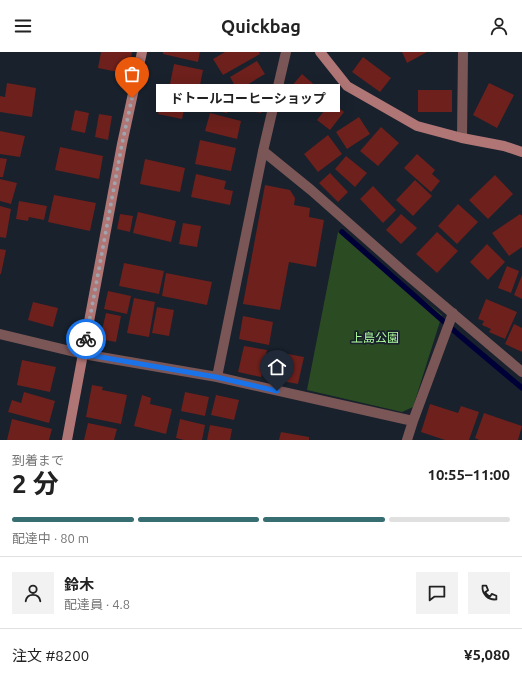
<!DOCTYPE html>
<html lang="ja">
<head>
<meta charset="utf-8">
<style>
  :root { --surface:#fff; --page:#f2f2f2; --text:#222; --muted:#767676; --line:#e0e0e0; --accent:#376e72 }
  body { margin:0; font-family:Ubuntu,"Noto Sans JP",sans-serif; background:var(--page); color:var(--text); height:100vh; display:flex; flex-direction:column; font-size:15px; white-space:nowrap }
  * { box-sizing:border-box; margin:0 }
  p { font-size:13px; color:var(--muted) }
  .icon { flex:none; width:22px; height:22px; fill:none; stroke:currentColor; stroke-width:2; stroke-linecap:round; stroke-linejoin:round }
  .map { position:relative; height:388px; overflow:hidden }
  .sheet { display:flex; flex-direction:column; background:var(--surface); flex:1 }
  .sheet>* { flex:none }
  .pin { position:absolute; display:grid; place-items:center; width:34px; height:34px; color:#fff; margin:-41px -17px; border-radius:50% 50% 50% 0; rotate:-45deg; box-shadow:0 0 4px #0007 }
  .pin .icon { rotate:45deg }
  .courier { position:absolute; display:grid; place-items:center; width:40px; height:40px; margin:-20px; border:3px solid #1a73e8; border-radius:50%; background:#fff; color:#222; box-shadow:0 1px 5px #0007 }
  .bubble { position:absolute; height:28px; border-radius:0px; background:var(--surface); box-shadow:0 4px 16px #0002; font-size:13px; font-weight:700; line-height:28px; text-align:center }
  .overview em { font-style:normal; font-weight:700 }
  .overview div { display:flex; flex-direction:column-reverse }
  .overview { display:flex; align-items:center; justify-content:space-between; height:68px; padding:0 12px }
  h1 { font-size:26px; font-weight:700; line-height:30px }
  .bar { display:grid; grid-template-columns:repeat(4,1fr); gap:6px 4px; align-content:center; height:48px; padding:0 12px }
  .bar i { height:5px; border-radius:3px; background:var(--line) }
  .bar .selected { background:var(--accent) }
  .bar p { grid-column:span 4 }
  .line { display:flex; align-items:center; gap:10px; padding:0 12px; border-top:1px solid var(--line) }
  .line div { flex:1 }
  .round { display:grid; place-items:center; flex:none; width:42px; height:42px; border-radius:0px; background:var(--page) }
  header { display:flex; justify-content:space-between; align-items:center; height:52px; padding:0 12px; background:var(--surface); font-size:18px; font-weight:700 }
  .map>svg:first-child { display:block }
  .green { fill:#2b4c22 }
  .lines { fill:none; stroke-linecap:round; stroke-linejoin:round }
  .stream { stroke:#000038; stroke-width:5.5 }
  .building { fill:#6d201c }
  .street { stroke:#7b5656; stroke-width:10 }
  .secondary { stroke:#b07575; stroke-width:10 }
  .done { stroke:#9ea5ad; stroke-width:4; stroke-dasharray:0 7.2 }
  .route { stroke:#1a73e8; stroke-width:5 }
  .labels { text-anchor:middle; stroke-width:3.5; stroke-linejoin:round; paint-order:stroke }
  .park-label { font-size:12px; fill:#aff89d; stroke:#18212c }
</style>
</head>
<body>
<header><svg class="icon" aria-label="menu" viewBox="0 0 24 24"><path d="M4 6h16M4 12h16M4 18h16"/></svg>Quickbag<svg class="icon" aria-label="person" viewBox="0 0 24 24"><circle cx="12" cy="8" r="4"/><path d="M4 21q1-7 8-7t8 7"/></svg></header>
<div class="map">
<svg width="522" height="388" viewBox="0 0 522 388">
  <rect width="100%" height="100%" fill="#18212c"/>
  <path class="green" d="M338,180L442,263L413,355L402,360L307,338Z"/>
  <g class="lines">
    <path class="stream" d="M342,180L459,283L522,336"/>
  </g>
  <path class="building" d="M101,0H132L128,22L98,16Z
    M163,0H200L198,10L163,2Z
    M225,0H259L260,2L223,23L213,7Z
    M402,0H427L407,11Z
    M363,5L391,26L380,40L352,20Z
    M257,9L265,22L240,37L264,41L261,61L237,57L240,37L238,39L230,25Z
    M174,12L203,18L199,38L170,32Z
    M302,22L319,37L302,58L284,43Z
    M7,31L36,36L32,65L0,60V44L5,45Z
    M489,31L514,43L497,76L473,63Z
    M164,33L188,38L182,67L158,62Z
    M202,34L231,40L227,61L198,55Z
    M418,38H452V60H418Z
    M331,50L344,60L330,78L317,68Z
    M75,58L89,61L85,81L71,78Z
    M210,61L241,69L237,87L205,79Z
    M99,62L112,64L108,88L95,85Z
    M359,65L370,82L347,97L336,80Z
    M381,75L399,91L378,114L360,99Z
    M0,79L25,84L20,105L0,102Z
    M328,83L342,102L318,120L304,102Z
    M200,88L236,96L231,119L195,112Z
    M60,95L103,104L99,127L55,118Z
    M417,102L435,118L432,122L440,129L431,140L404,116Z
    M346,104L367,121L355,135L335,117Z
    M0,106L7,107L3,125H0Z
    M145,107L185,116L180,140L140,132Z
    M330,121L348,140L338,150L319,131Z
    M196,122L226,129L224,137L233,139L230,153L191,145Z
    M495,123L513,142L488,167L469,148Z
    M0,127L17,131L11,152L0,149Z
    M415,128L432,144L413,164L396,148Z
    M265,133L290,138L295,146L294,153L310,156L309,165L324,168L316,215L289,210L280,258L243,252Z
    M373,134L396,158L383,171L360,147Z
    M54,143L96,151L90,179L48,170Z
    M19,149L47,154L44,168L29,165L28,169L16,167Z
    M458,152L478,170L457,192L438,174Z
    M0,154L11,157L6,186L0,185Z
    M138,160L176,169L171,190L133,181Z
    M120,162L133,164L130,180L117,177Z
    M401,162L417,176L401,192L386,178Z
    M520,162L522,164V195L509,204L492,181Z
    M183,171L201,174L197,195L179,192Z
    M437,180L458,199L437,221L416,202Z
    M487,192L505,210L488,228L470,210Z
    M0,197L6,198L1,222H0Z
    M124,211L164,219L159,242L119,234Z
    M507,214L519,219L511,241L498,236Z
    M166,221L212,230L207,253L162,244Z
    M522,223V247L514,243Z
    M108,239L131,244L127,262L104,257Z
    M134,246L155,250L149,285L127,281Z
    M486,247L517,260L505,287L489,280L491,277L482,273L484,269L478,267Z
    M33,250L58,256L53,275L28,268Z
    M157,255L174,258L169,284L152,281Z
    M106,261L121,264L116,290L100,287Z
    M243,264L273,270L269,293L239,287Z
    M514,272L522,276V300L505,292Z
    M244,294L267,298L261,325L238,320Z
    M277,300L304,305L298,332L271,327Z
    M22,308L56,315L50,340L17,333Z
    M92,333L103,335L102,338L127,343L121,372L86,365Z
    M24,340L55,349L49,371L8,360L12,348L21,351Z
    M185,340L209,345L205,364L181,359Z
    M142,343L151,346L150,352L172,357L166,382L134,374Z
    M216,343L239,348L234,368L211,363Z
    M430,352L458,361L461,354L479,360L469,388H445L421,380Z
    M484,361L522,374L518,388H479L475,386Z
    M12,367L52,377L49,388H7Z
    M180,367L205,373L202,388H184L176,386Z
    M88,371L117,377L114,388H84Z
    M210,373L232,377L230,388H207Z
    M281,380L309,385V388H279Z"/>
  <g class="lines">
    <path class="street" d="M462,86L463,0
      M263,99L286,0
      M0,282L83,302L217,325L263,99L311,138L405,221L522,320
      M217,325L413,369L453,261
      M407,388L413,369"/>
    <path class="secondary" d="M320,0L347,34L417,74L462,86L504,94L522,100
      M67,388L122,92L142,0"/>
  </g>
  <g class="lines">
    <path class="done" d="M86,287L122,92L132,46"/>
    <path class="route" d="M86,287L83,302L216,325L277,339"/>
  </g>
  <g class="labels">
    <g class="park-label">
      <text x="375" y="290">上島公園</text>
    </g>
  </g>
</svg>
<div class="pin" style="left:132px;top:46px;background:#ea580c"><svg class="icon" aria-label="bag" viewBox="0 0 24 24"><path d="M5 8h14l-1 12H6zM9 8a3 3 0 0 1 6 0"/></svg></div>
<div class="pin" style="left:277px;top:339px;background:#1f2937"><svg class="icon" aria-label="home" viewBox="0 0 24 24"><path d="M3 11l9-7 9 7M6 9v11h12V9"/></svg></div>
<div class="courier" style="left:86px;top:287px"><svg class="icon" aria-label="bike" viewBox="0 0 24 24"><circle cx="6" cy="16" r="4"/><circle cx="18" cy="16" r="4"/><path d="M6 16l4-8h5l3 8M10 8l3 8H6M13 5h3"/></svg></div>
<div class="bubble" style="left:156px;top:32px;width:184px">ドトールコーヒーショップ</div>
</div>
<section class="sheet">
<div class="overview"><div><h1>2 分</h1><p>到着まで</p></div><em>10:55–11:00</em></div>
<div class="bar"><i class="selected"></i><i class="selected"></i><i class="selected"></i><i></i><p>配達中 · 80 m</p></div>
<div class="line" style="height:72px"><a class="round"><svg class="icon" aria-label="person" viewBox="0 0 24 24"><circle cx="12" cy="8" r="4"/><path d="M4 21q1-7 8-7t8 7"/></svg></a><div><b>鈴木</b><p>配達員 · 4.8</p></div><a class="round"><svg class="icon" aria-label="chat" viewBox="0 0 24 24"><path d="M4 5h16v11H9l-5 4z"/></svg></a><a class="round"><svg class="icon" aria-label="phone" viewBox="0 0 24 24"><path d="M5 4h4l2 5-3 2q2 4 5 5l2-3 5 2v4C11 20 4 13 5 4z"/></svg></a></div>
<div class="line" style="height:52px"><div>注文 #8200</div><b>¥5,080</b></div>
</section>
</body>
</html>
